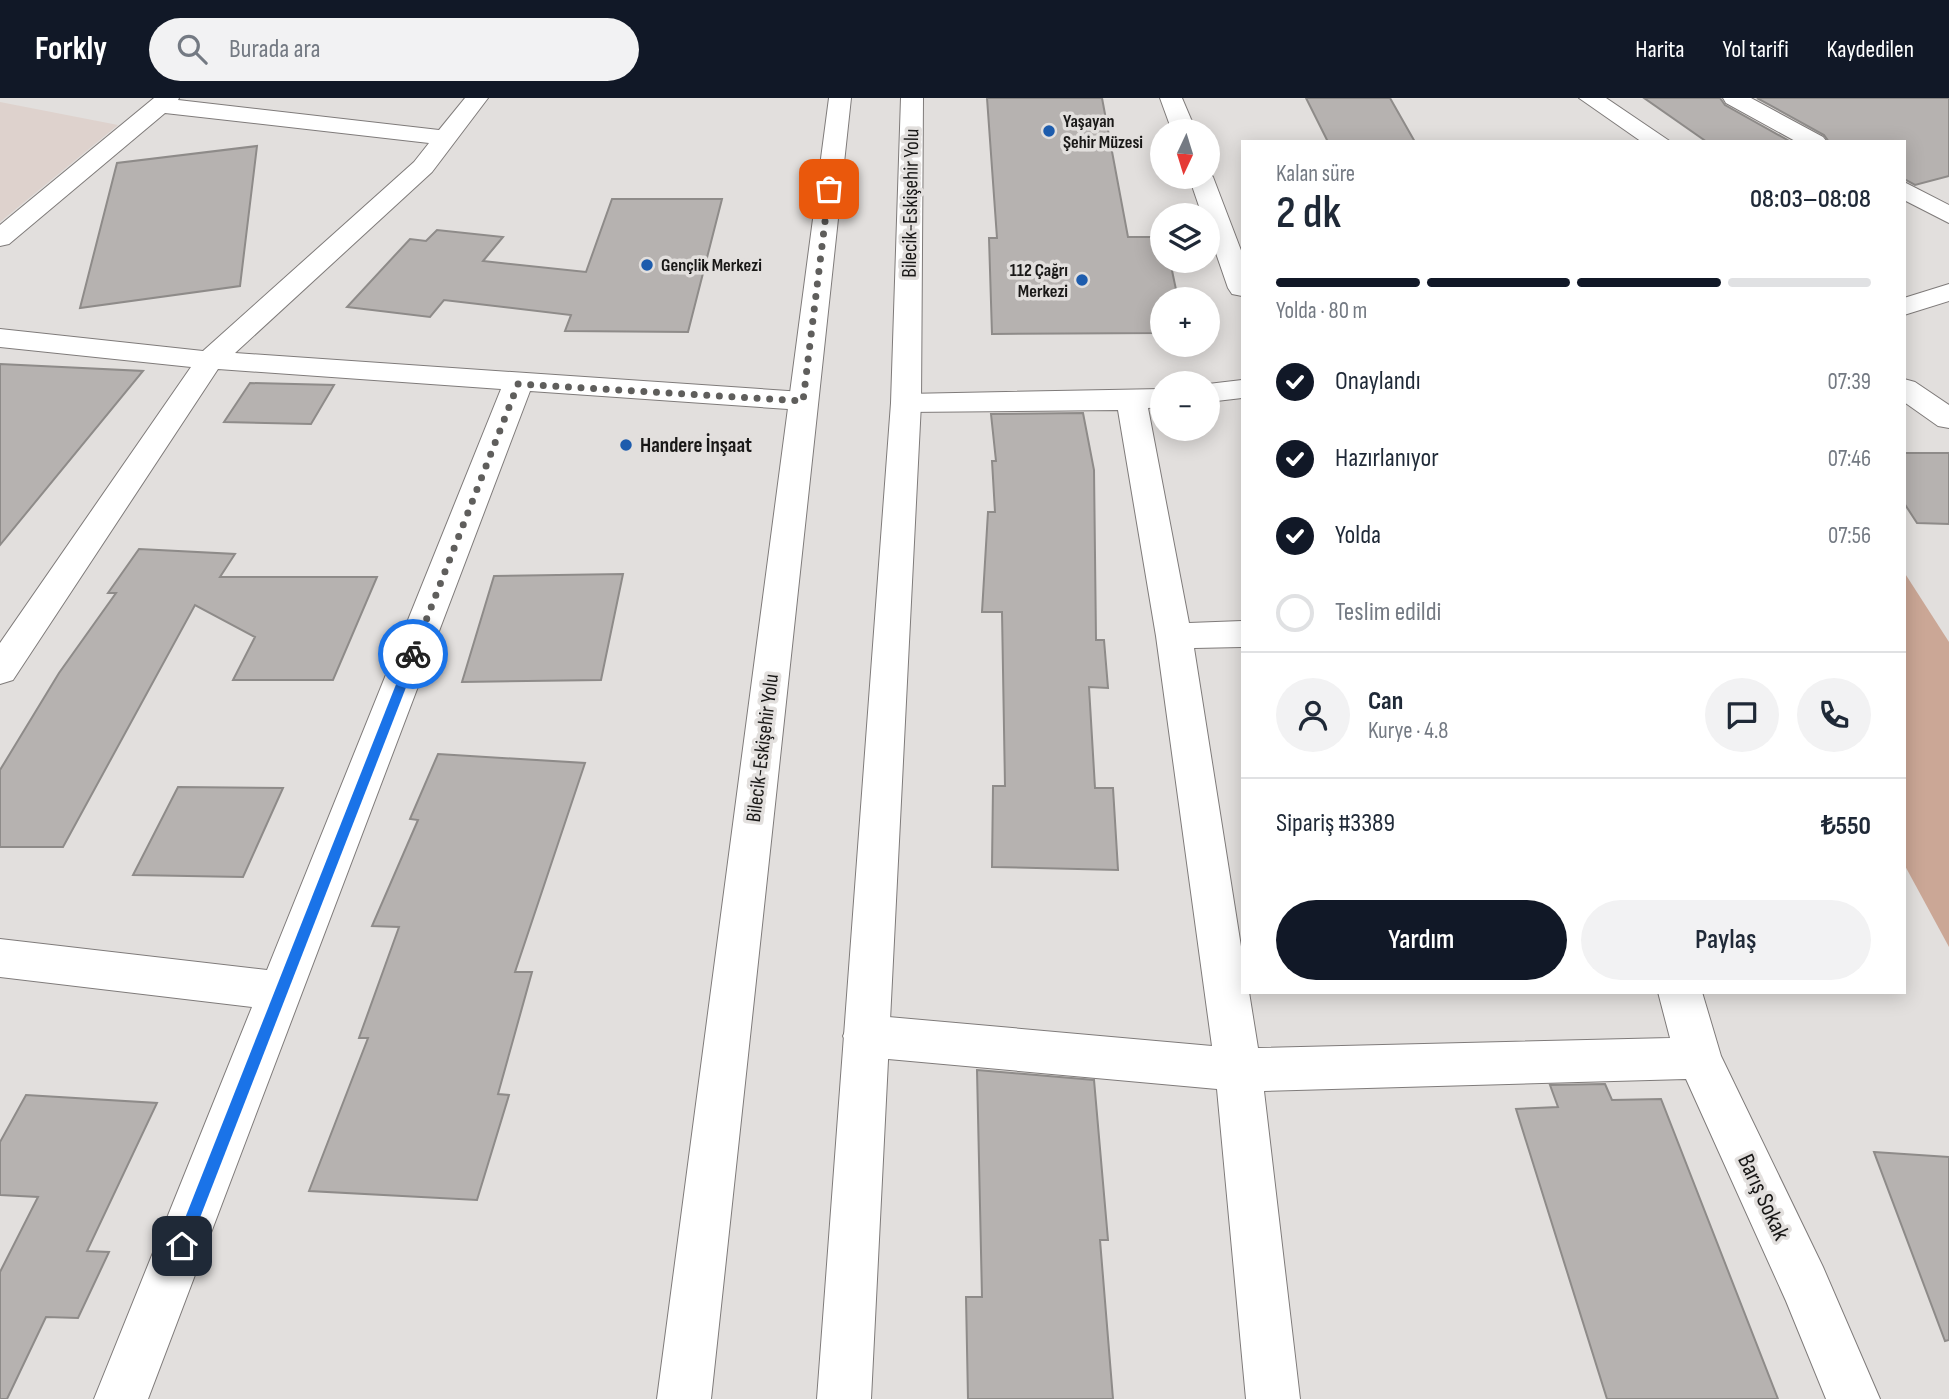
<!DOCTYPE html>
<html lang="tr">
<head>
<meta charset="utf-8">
<style>
  :root { --surface:#fff; --page:#f2f2f3; --text:#1f2937; --muted:#747a83; --line:#e0e1e3; --accent:#111827 }
  body { margin:0; font-family:"Sofia Sans Condensed",sans-serif; background:var(--page); color:var(--text); height:100vh; display:flex; flex-direction:column; font-size:26px; white-space:nowrap }
  * { box-sizing:border-box; margin:0 }
  p { font-size:23px; color:var(--muted) }
  .icon { flex:none; width:38px; height:38px; fill:none; stroke:currentColor; stroke-width:2; stroke-linecap:round; stroke-linejoin:round }
  .map { position:relative; flex:1; overflow:hidden }
  .sheet { position:absolute; left:1241px; top:42px; width:665px; height:854px; display:flex; flex-direction:column; background:var(--surface); border-radius:0px; box-shadow:0 4px 18px #0003 }
  .sheet>* { flex:none }
  .needle { width:46px; rotate:184deg }
  .buttons { position:absolute; left:1150px; top:21px; display:grid; gap:14px }
  .buttons a { display:grid; place-items:center; width:70px; height:70px; border-radius:50%; background:var(--surface); box-shadow:0 4px 18px #0003; font-size:35px }
  .pin { position:absolute; display:grid; place-items:center; width:60px; height:60px; color:#fff; margin:-30px; border-radius:14px; box-shadow:0 4px 10px #0006 }
  .courier { position:absolute; display:grid; place-items:center; width:70px; height:70px; margin:-35px; border:5px solid #1a73e8; border-radius:50%; background:#fff; color:#222; box-shadow:0 2px 9px #0007 }
  .overview em { font-style:normal; font-weight:600 }
  .overview div { display:flex; flex-direction:column-reverse }
  .overview { display:flex; align-items:center; justify-content:space-between; height:119px; padding:0 35px }
  h1 { font-size:46px; font-weight:600; line-height:52px }
  .bar { display:grid; grid-template-columns:repeat(4,1fr); gap:10px 7px; align-content:center; height:84px; padding:0 35px }
  .bar i { height:9px; border-radius:5px; background:var(--line) }
  .bar .on { background:var(--accent) }
  .bar p { grid-column:span 4 }
  .line { display:flex; align-items:center; gap:18px; padding:0 35px; border-top:2px solid var(--line) }
  .line div { flex:1 }
  .round { display:grid; place-items:center; flex:none; width:74px; height:74px; border-radius:37px; background:var(--page) }
  ol { padding:0 35px; list-style:none }
  li { display:flex; align-items:center; gap:21px; height:77px }
  li p { margin-inline-start:auto }
  li .icon { padding:7px; border-radius:50%; background:var(--accent); color:#fff; stroke-width:4 }
  li:last-child { color:var(--muted) }
  li i { width:38px; height:38px; border:4px solid var(--line); border-radius:50% }
  .cta { display:flex; gap:14px; margin-top:auto; padding:14px 35px }
  .cta a { flex:1; height:80px; border-radius:42px; background:var(--accent); color:#fff; font-size:28px; font-weight:600; line-height:80px; text-align:center }
  .cta a+a { background:var(--page); color:var(--text) }
  header { display:flex; align-items:center; gap:42px; box-sizing:border-box; height:98px; padding:0 35px; background:var(--accent); color:#fff }
  header strong { font-size:33px }
  nav { display:flex; gap:38px; margin-inline-start:auto; font-size:24px }
  .search { width:490px; height:63px; background:var(--page); display:flex; align-items:center; gap:18px; box-sizing:border-box; padding:0 24px; border-radius:38px; color:var(--muted); font-size:26px }
  .map>svg:first-child { display:block }
  .built { fill:#ded2cd }
  .green { fill:#cba796 }
  .building { fill:#b6b2b0; stroke:#8e8b89; stroke-width:2 }
  .lines { fill:none; stroke-linecap:round; stroke-linejoin:round }
  .minor-casing { stroke:#7f7b7a; stroke-width:2 }
  .major-casing { stroke:#7f7b7a; stroke-width:2 }
  .minor { fill:#fff; fill-rule:evenodd }
  .major { fill:#fff; fill-rule:evenodd }
  .route { fill:#1a73e8 }
  .done { stroke:#5f5e5c; stroke-width:7; stroke-dasharray:0 12.6 }
  .poi-dot { fill:#1d5cad; stroke:#e2dfdd; stroke-width:2.5 }
  .labels { text-anchor:middle; stroke-width:7; stroke-linejoin:round; paint-order:stroke }
  .far-poi-label { font-size:18px; font-weight:bold; fill:#191817; stroke:#e2dfdd; text-anchor:start }
  .street-label { font-size:21px; fill:#191817; stroke:#e2dfdd }
  .poi-label { font-size:21px; font-weight:bold; fill:#191817; stroke:#e2dfdd; text-anchor:start }
  .near-street-label { font-size:24px; fill:#191817; stroke:#e2dfdd }
</style>
</head>
<body>
<header>
<strong>Forkly</strong>
<div class="search"><svg class="icon" aria-label="search" viewBox="0 0 24 24"><circle cx="10" cy="10" r="6"/><path d="M15 15l6 6"/></svg>Burada ara</div>
<nav><a>Harita</a><a>Yol tarifi</a><a>Kaydedilen</a></nav>
</header>
<div class="map">
<svg width="1949" height="1301" viewBox="0 0 1949 1301">
  <rect width="100%" height="100%" fill="#e2dfdd"/>
  <path class="built" d="M0,4L118,27L0,124Z"/>
  <path class="green" d="M1904,474L1949,544V849L1904,766Z"/>
  <path class="building" d="M987,0H1102L1128,139H1162V163H1170L1178,201H1162V235L992,236L989,140H997Z
    M1306,0H1390L1415,44H1328Z
    M1644,0H1720L1725,7L1791,44H1707Z
    M1757,0H1949V78L1915,87L1904,81V44H1829L1824,37Z
    M257,48L240,188L80,210L117,65Z
    M612,101H722L688,234L565,233L571,217L444,202L430,219L347,209L410,141L426,143L437,132L503,139L483,163L586,174Z
    M0,266L143,273L0,447Z
    M250,285L334,287L311,326L224,324Z
    M1083,315L1094,372L1096,542H1104L1108,590L1089,589L1095,690H1113L1118,772L992,769L993,688H1005L1002,514H982L988,414H995L992,363H996L991,316Z
    M1904,355H1949V426L1917,425L1904,405Z
    M139,451L235,456L220,479H377L333,582H233L255,539L195,507L63,749H0V672L59,575L116,495H108Z
    M623,476L601,582L462,584L494,478Z
    M438,656L585,665L515,874H532L498,996L509,997L477,1102L309,1093L368,940H359L399,829L372,828L418,722L410,721Z
    M178,689L283,690L243,779L133,777Z
    M977,972L1094,982L1108,1142H1100L1113,1301H968L966,1199H982Z
    M1605,986L1612,1002L1661,1001L1778,1301H1607L1516,1011L1558,1009L1550,987Z
    M26,997L157,1005L87,1153L109,1154L78,1220L46,1219L7,1301H0V1174L38,1099L0,1097V1044Z
    M1874,1054L1949,1059V1242L1945,1243Z"/>
  <g class="lines">
    <g class="minor-casing">
      <path id="minor" d="M154,0H179L178,2L439,32L465,0H488L432,74L235,255L803,294L814,297L818,303L814,309L803,312L530,293L148,1301H94L252,909L0,879V841L267,872L501,291L218,271L13,582L0,586V545L191,269L0,249V231L203,253L414,64L429,45L165,15L9,146L0,148V127Z
        M1160,0H1182L1196,33H1172Z
        M1579,0H1606L1671,44H1642Z
        M1723,0H1751L1823,39L1827,44H1797L1726,5Z
        M1208,73L1213,79L1242,155V198L1232,196L1228,190L1208,132V117H1202L1189,79H1208Z
        M1904,84L1949,107V125L1904,102Z
        M1949,186V203L1904,217V200Z
        M1904,281L1915,284L1949,307V330L1938,328L1904,304Z
        M1242,282V300L1208,304V286Z
        M1162,291V309L1148,310L1189,525L1242,523V549L1194,550L1242,855V894H1249L1258,950L1670,940L1658,894H1702L1721,958L1823,1169L1880,1301H1826L1786,1203L1686,981L1264,993L1300,1301H1246L1217,991L866,959L850,953L843,938L850,923L866,917L1212,948L1156,538L1118,312L906,314L895,311L891,305L895,299L906,296Z"/>
    </g>
    <g class="major-casing">
      <path id="major" d="M829,0H851L711,1301H657Z
        M901,0H923L921,305L871,1301H817L891,305Z"/>
    </g>
    <use href="#minor" class="minor"/>
    <use href="#major" class="major"/>
  </g>
  <path class="route" d="M413,552L419,556L189,1148L182,1155L174,1148L408,556Z"/>
  <g class="lines">
    <path class="done" d="M413,556L518,286L803,303L829,91"/>
  </g>
  <g class="poi-dot">
    <circle cx="1049" cy="33" r="7"/>
    <circle cx="647" cy="167" r="7"/>
    <circle cx="1082" cy="182" r="7"/>
    <circle cx="626" cy="347" r="7"/>
  </g>
  <g class="labels">
    <g class="far-poi-label">
      <text x="1063" y="29">Yaşayan<tspan x="1063" dy="21">Şehir Müzesi</tspan></text>
      <text x="661" y="173">Gençlik Merkezi</text>
      <text x="1068" y="178" text-anchor="end">112 Çağrı<tspan x="1068" dy="21">Merkezi</tspan></text>
    </g>
    <g class="street-label">
      <text transform="translate(910 105) rotate(-89)" y="7">Bilecik-Eskişehir Yolu</text>
      <text transform="translate(762 650) rotate(-83)" y="7">Bilecik-Eskişehir Yolu</text>
    </g>
    <g class="poi-label">
      <text x="640" y="354">Handere İnşaat</text>
    </g>
    <g class="near-street-label">
      <text transform="translate(1764 1099) rotate(65)" y="8">Barış Sokak</text>
    </g>
  </g>
</svg>
<div class="buttons">
<a><svg class="needle" viewBox="-14 -14 28 28"><path d="M0-13l5 13h-10z" fill="#e53935"/><path d="M0 13l5-13h-10z" fill="#747a83"/></svg></a>
<a><svg class="icon" aria-label="layers" viewBox="0 0 24 24"><path d="M12 4l9 5-9 5-9-5zM3 14l9 5 9-5"/></svg></a>
<a>+</a>
<a>−</a>
</div>
<div class="pin" style="left:829px;top:91px;background:#ea580c"><svg class="icon" aria-label="bag" viewBox="0 0 24 24"><path d="M5 8h14l-1 12H6zM9 8a3 3 0 0 1 6 0"/></svg></div>
<div class="pin" style="left:182px;top:1148px;background:#1f2937"><svg class="icon" aria-label="home" viewBox="0 0 24 24"><path d="M3 11l9-7 9 7M6 9v11h12V9"/></svg></div>
<div class="courier" style="left:413px;top:556px"><svg class="icon" aria-label="bike" viewBox="0 0 24 24"><circle cx="6" cy="16" r="4"/><circle cx="18" cy="16" r="4"/><path d="M6 16l4-8h5l3 8M10 8l3 8H6M13 5h3"/></svg></div>
<section class="sheet">
<div class="overview"><div><h1>2 dk</h1><p>Kalan süre</p></div><em>08:03–08:08</em></div>
<div class="bar"><i class="on"></i><i class="on"></i><i class="on"></i><i></i><p>Yolda · 80 m</p></div>
<ol>
<li><svg class="icon" aria-label="check" viewBox="0 0 24 24"><path d="M5 12l5 5 9-10"/></svg>Onaylandı<p>07:39</p></li>
<li><svg class="icon" aria-label="check" viewBox="0 0 24 24"><path d="M5 12l5 5 9-10"/></svg>Hazırlanıyor<p>07:46</p></li>
<li><svg class="icon" aria-label="check" viewBox="0 0 24 24"><path d="M5 12l5 5 9-10"/></svg>Yolda<p>07:56</p></li>
<li><i></i>Teslim edildi</li>
</ol>
<div class="line" style="height:126px"><a class="round"><svg class="icon" aria-label="person" viewBox="0 0 24 24"><circle cx="12" cy="8" r="4"/><path d="M4 21q1-7 8-7t8 7"/></svg></a><div><b>Can</b><p>Kurye · 4.8</p></div><a class="round"><svg class="icon" aria-label="chat" viewBox="0 0 24 24"><path d="M4 5h16v11H9l-5 4z"/></svg></a><a class="round"><svg class="icon" aria-label="phone" viewBox="0 0 24 24"><path d="M5 4h4l2 5-3 2q2 4 5 5l2-3 5 2v4C11 20 4 13 5 4z"/></svg></a></div>
<div class="line" style="height:91px"><div>Sipariş #3389</div><b>₺550</b></div>
<div class="cta"><a>Yardım</a><a>Paylaş</a></div>
</section>
</div>
</body>
</html>
